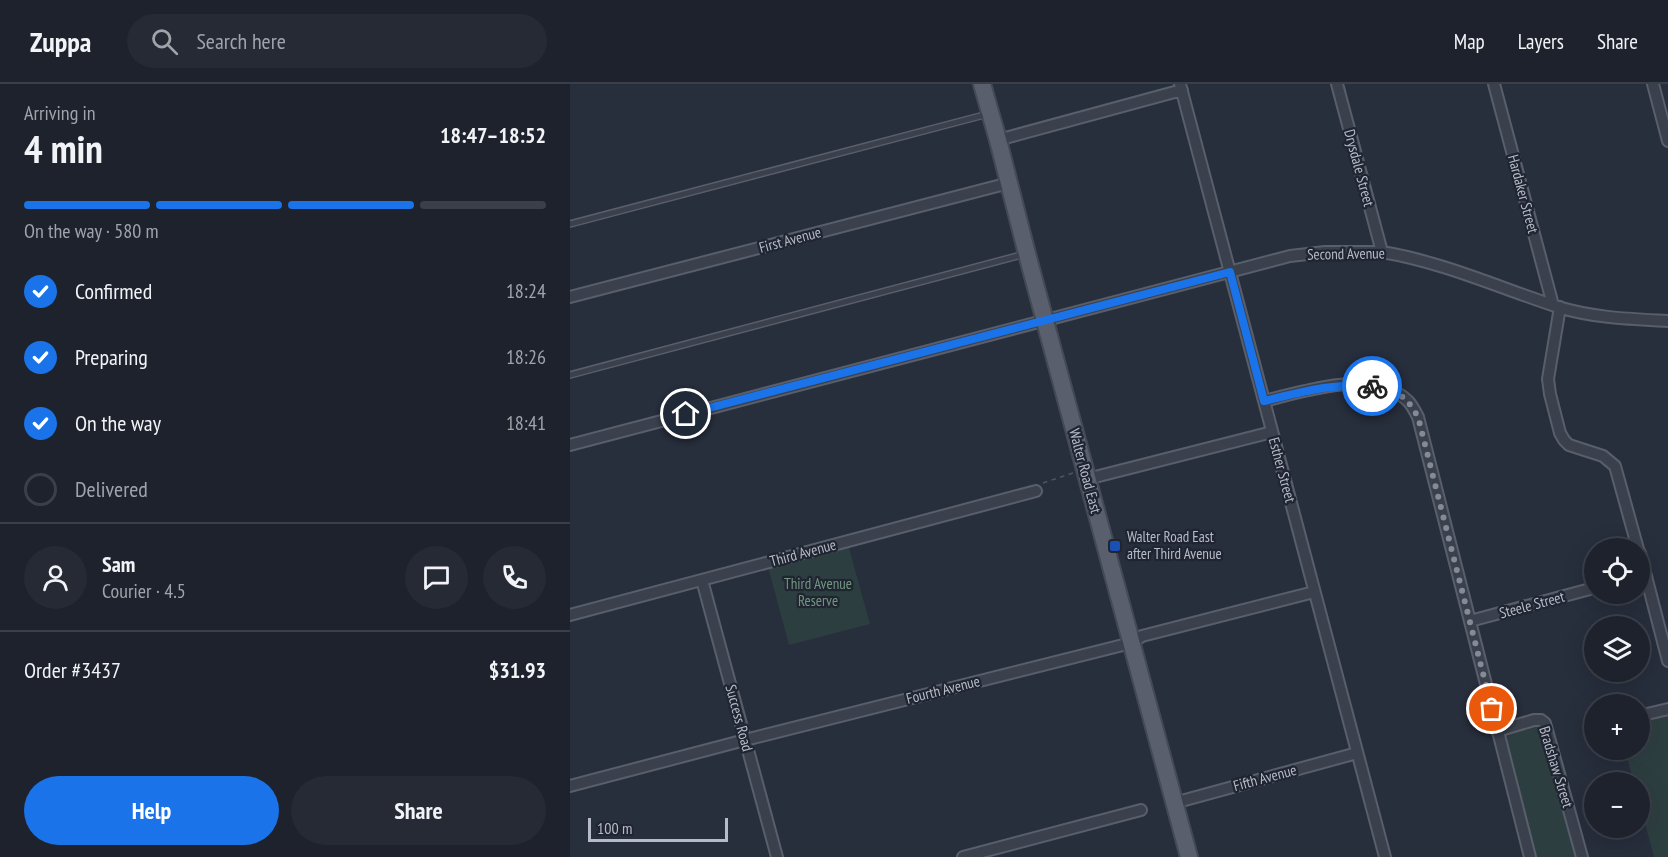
<!DOCTYPE html>
<html lang="en">
<head>
<meta charset="utf-8">
<style>
  :root { --surface:#1d222d; --page:#252a35; --text:#f1f3f6; --muted:#a0a4aa; --line:#3b3f49; --accent:#1a73e8 }
  body { margin:0; font-family:"PT Sans Narrow",sans-serif; background:var(--page); color:var(--text); height:100vh; display:flex; flex-direction:column; font-size:22px; white-space:nowrap }
  * { box-sizing:border-box; margin:0 }
  p { font-size:20px; color:var(--muted) }
  .icon { flex:none; width:33px; height:33px; fill:none; stroke:currentColor; stroke-width:2; stroke-linecap:round; stroke-linejoin:round }
  .map { position:relative; flex:1; overflow:hidden }
  .panel { display:flex; flex-direction:column; background:var(--surface); width:570px }
  .panel>* { flex:none }
  .tools { position:absolute; left:1014px; top:454px; display:grid; gap:12px }
  .tools a { display:grid; place-items:center; width:66px; height:66px; border-radius:50%; background:var(--surface); box-shadow:0 6px 24px #0002,0 0 0 2px var(--line); font-size:30px }
  .scale { position:absolute; left:18px; bottom:15px; width:140px; box-sizing:border-box; padding-left:6px; border:3px solid #b7bbc8; border-top:0; font-size:16px; line-height:21px; white-space:nowrap; color:#b7bbc8; -webkit-text-stroke:4px #202532; paint-order:stroke }
  .pin { position:absolute; display:grid; place-items:center; width:51px; height:51px; color:#fff; margin:-26px; border:3px solid #fff; border-radius:50%; box-shadow:0 2px 6px #0007 }
  .courier { position:absolute; display:grid; place-items:center; width:60px; height:60px; margin:-30px; border:4px solid #1a73e8; border-radius:50%; background:#fff; color:#222; box-shadow:0 2px 8px #0007 }
  .headline em { font-style:normal; font-weight:600 }
  .headline div { display:flex; flex-direction:column-reverse }
  .headline { display:flex; align-items:center; justify-content:space-between; height:102px; padding:0 24px }
  h1 { font-size:39px; font-weight:600; line-height:45px }
  .bar { display:grid; grid-template-columns:repeat(4,1fr); gap:9px 6px; align-content:center; height:72px; padding:0 24px }
  .bar i { height:8px; border-radius:4px; background:var(--line) }
  .bar .selected { background:var(--accent) }
  .bar p { grid-column:span 4 }
  .line { display:flex; align-items:center; gap:15px; padding:0 24px; border-top:2px solid var(--line) }
  .line div { flex:1 }
  .round { display:grid; place-items:center; flex:none; width:63px; height:63px; border-radius:32px; background:var(--page) }
  ol { padding:0 24px; list-style:none }
  li { display:flex; align-items:center; gap:18px; height:66px }
  li p { margin-inline-start:auto }
  li .icon { padding:6px; border-radius:50%; background:var(--accent); color:#fff; stroke-width:4 }
  li:last-child { color:var(--muted) }
  li i { width:33px; height:33px; border:3px solid var(--line); border-radius:50% }
  .action { display:flex; gap:12px; margin-top:auto; padding:12px 24px }
  .action a { flex:1; height:69px; border-radius:36px; background:var(--accent); color:#fff; font-size:24px; font-weight:600; line-height:69px; text-align:center }
  .action a+a { background:var(--page); color:var(--text) }
  header { display:flex; align-items:center; gap:36px; box-sizing:border-box; height:84px; padding:0 30px; background:var(--surface); border-bottom:2px solid var(--line) }
  header strong { font-size:28px }
  nav { display:flex; gap:33px; margin-inline-start:auto; font-size:21px }
  .search { width:420px; height:54px; background:var(--page); display:flex; align-items:center; gap:15px; box-sizing:border-box; padding:0 21px; border-radius:33px; color:var(--muted); font-size:22px }
  main { display:flex; flex:1; min-height:0 }
  .map>svg:first-child { display:block }
  .green { fill:#2d3e41 }
  .lines { fill:none; stroke-linecap:round; stroke-linejoin:round }
  .lane-casing { stroke:#595e6b; stroke-width:8 }
  .street-casing { stroke:#595e6b; stroke-width:14 }
  .primary-casing { stroke:#444956; stroke-width:20 }
  .path { stroke:#4b595e; stroke-width:1.5; stroke-dasharray:4.5 4.5; stroke-linecap:butt }
  .lane { stroke:#3b404d; stroke-width:5 }
  .street { stroke:#3b404d; stroke-width:10 }
  .primary { stroke:#595f6c; stroke-width:16 }
  .done { stroke:#858a97; stroke-width:6; stroke-dasharray:0 10.8 }
  .route { stroke:#1a73e8; stroke-width:8 }
  .transit-dot { fill:#1a4fb4; stroke:#202532; stroke-width:2 }
  .labels { text-anchor:middle; stroke-width:4.5; stroke-linejoin:round; paint-order:stroke }
  .street-label { font-size:15px; fill:#b7bbc8; stroke:#202532 }
  .poi-label { font-size:15px; fill:#b7bbc8; stroke:#202532; text-anchor:start }
  .park-label { font-size:15px; fill:#71967e; stroke:#202532 }
</style>
</head>
<body>
<header>
<strong>Zuppa</strong>
<div class="search"><svg class="icon" aria-label="search" viewBox="0 0 24 24"><circle cx="10" cy="10" r="6"/><path d="M15 15l6 6"/></svg>Search here</div>
<nav><a>Map</a><a>Layers</a><a>Share</a></nav>
</header>
<main>
<section class="panel">
<div class="headline"><div><h1>4 min</h1><p>Arriving in</p></div><em>18:47–18:52</em></div>
<div class="bar"><i class="selected"></i><i class="selected"></i><i class="selected"></i><i></i><p>On the way · 580 m</p></div>
<ol>
<li><svg class="icon" aria-label="check" viewBox="0 0 24 24"><path d="M5 12l5 5 9-10"/></svg>Confirmed<p>18:24</p></li>
<li><svg class="icon" aria-label="check" viewBox="0 0 24 24"><path d="M5 12l5 5 9-10"/></svg>Preparing<p>18:26</p></li>
<li><svg class="icon" aria-label="check" viewBox="0 0 24 24"><path d="M5 12l5 5 9-10"/></svg>On the way<p>18:41</p></li>
<li><i></i>Delivered</li>
</ol>
<div class="line" style="height:108px"><a class="round"><svg class="icon" aria-label="person" viewBox="0 0 24 24"><circle cx="12" cy="8" r="4"/><path d="M4 21q1-7 8-7t8 7"/></svg></a><div><b>Sam</b><p>Courier · 4.5</p></div><a class="round"><svg class="icon" aria-label="chat" viewBox="0 0 24 24"><path d="M4 5h16v11H9l-5 4z"/></svg></a><a class="round"><svg class="icon" aria-label="phone" viewBox="0 0 24 24"><path d="M5 4h4l2 5-3 2q2 4 5 5l2-3 5 2v4C11 20 4 13 5 4z"/></svg></a></div>
<div class="line" style="height:78px"><div>Order #3437</div><b>$31.93</b></div>
<div class="action"><a>Help</a><a>Share</a></div>
</section>
<div class="map">
<svg width="1098" height="773" viewBox="0 0 1098 773">
  <rect width="100%" height="100%" fill="#272e3c"/>
  <path class="green" d="M277,457L300,540L219,561L197,479Z
    M1098,625V773H1084L1070,721V699H1064L1055,666H1070V645L1080,641L1077,630Z
    M971,636L1012,773H960L927,647Z"/>
  <g class="lines">
    <g class="lane-casing">
      <path id="lane" d="M0,140L418,30
        M0,291L455,170"/>
    </g>
    <g class="street-casing">
      <path id="street" d="M610,0L815,773
        M767,0L812,168
        M924,0L983,221
        M1083,0L1098,57
        M428,56L612,6
        M0,213L439,99
        M990,223L978,295L980,310L990,349L994,356L999,361L1033,372L1045,382L1068,465
        M694,317C735,307 803,284 838,317C842,321 845,327 848,333L960,773
        M0,361L720,172L755,168H812C873,178 930,204 988,223C1024,234 1061,235 1098,237
        M517,395L702,348
        M1070,469L1098,577
        M132,496L207,773
        M0,531L466,407
        M900,537L1024,504
        M1077,630L1098,625
        M927,647L964,636H971L975,639L1012,773
        M0,702L175,656L561,559L572,552L744,508
        M604,719L787,669
        M393,773L571,726"/>
    </g>
    <g class="primary-casing">
      <path id="primary" d="M412,0L428,56L457,170L619,773"/>
    </g>
    <path class="path" d="M473,399L503,389"/>
    <use href="#lane" class="lane"/>
    <use href="#street" class="street"/>
    <use href="#primary" class="primary"/>
  </g>
  <g class="lines">
    <path class="done" d="M802,302C827,307 835,310 848,333L922,625"/>
    <path class="route" d="M116,330L660,188L694,317C732,308 762,299 802,302"/>
  </g>
  <rect class="transit-dot" x="539" y="456" width="12" height="12" rx="3"/>
  <g class="labels">
    <g class="street-label">
      <text transform="translate(789 84) rotate(75)" y="5">Drysdale Street</text>
      <text transform="translate(953 110) rotate(75)" y="5">Hardaker Street</text>
      <text transform="translate(220 156) rotate(-15)" y="5">First Avenue</text>
      <text transform="translate(776 170) rotate(-1)" y="5">Second Avenue</text>
      <text transform="translate(712 386) rotate(75)" y="5">Esther Street</text>
      <text transform="translate(515 387) rotate(75)" y="5">Walter Road East</text>
      <text transform="translate(233 469) rotate(-15)" y="5">Third Avenue</text>
      <text transform="translate(962 521) rotate(-15)" y="5">Steele Street</text>
      <text transform="translate(373 606) rotate(-14)" y="5">Fourth Avenue</text>
      <text transform="translate(169 634) rotate(75)" y="5">Success Road</text>
      <text transform="translate(986 683) rotate(73)" y="5">Bradshaw Street</text>
      <text transform="translate(695 694) rotate(-15)" y="5">Fifth Avenue</text>
    </g>
    <g class="poi-label">
      <text x="557" y="458">Walter Road East<tspan x="557" dy="17">after Third Avenue</tspan></text>
    </g>
    <g class="park-label">
      <text x="248" y="505">Third Avenue<tspan x="248" dy="17">Reserve</tspan></text>
    </g>
  </g>
</svg>
<div class="tools">
<a><svg class="icon" aria-label="locate" viewBox="0 0 24 24"><circle cx="12" cy="12" r="6"/><path d="M12 2v4M12 18v4M2 12h4M18 12h4"/></svg></a>
<a><svg class="icon" aria-label="layers" viewBox="0 0 24 24"><path d="M12 4l9 5-9 5-9-5zM3 14l9 5 9-5"/></svg></a>
<a>+</a>
<a>−</a>
</div>
<div class="scale">100 m</div>
<div class="pin" style="left:922px;top:625px;background:#ea580c"><svg class="icon" aria-label="bag" viewBox="0 0 24 24"><path d="M5 8h14l-1 12H6zM9 8a3 3 0 0 1 6 0"/></svg></div>
<div class="pin" style="left:116px;top:330px;background:#1f2937"><svg class="icon" aria-label="home" viewBox="0 0 24 24"><path d="M3 11l9-7 9 7M6 9v11h12V9"/></svg></div>
<div class="courier" style="left:802px;top:302px"><svg class="icon" aria-label="bike" viewBox="0 0 24 24"><circle cx="6" cy="16" r="4"/><circle cx="18" cy="16" r="4"/><path d="M6 16l4-8h5l3 8M10 8l3 8H6M13 5h3"/></svg></div>
</div>
</main>
</body>
</html>
